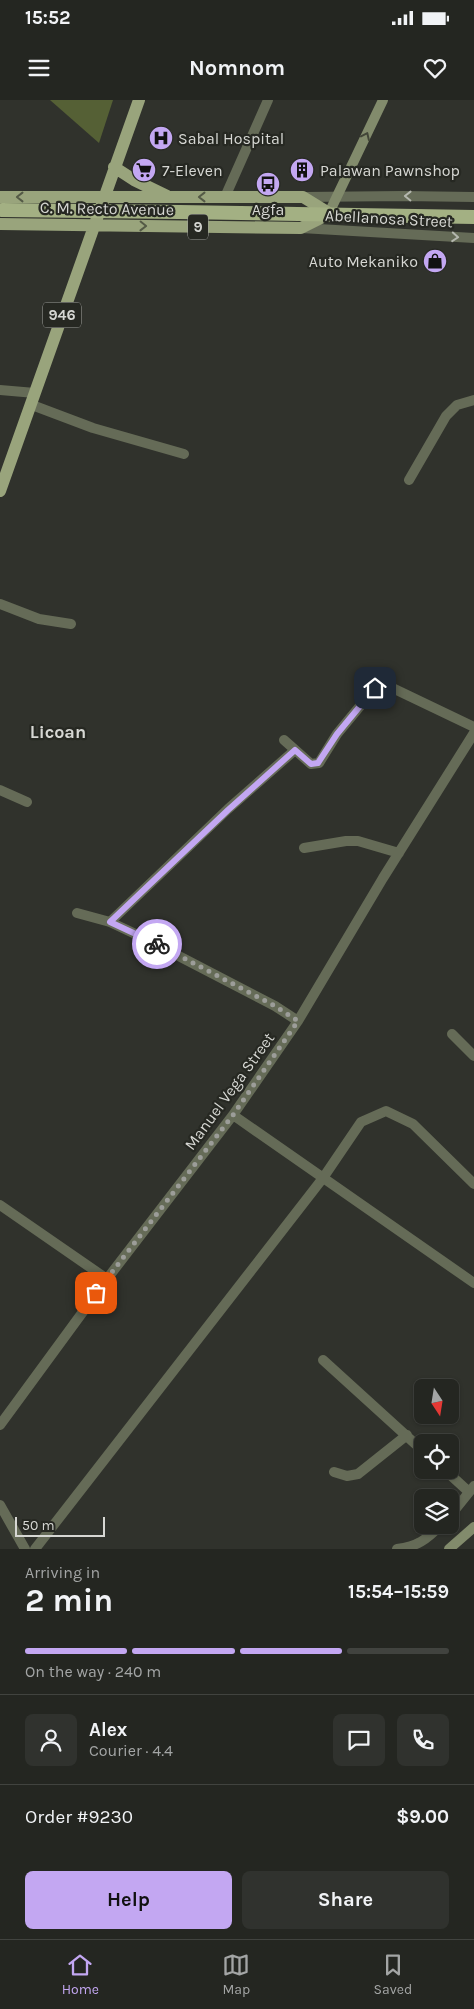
<!DOCTYPE html>
<html lang="en">
<head>
<meta charset="utf-8">
<style>
  :root { --surface:#242621; --page:#30322e; --text:#f1f3f6; --muted:#a3a5a5; --line:#41433f; --accent:#c3a7f2 }
  body { margin:0; font-family:Karla,sans-serif; background:var(--page); color:var(--text); height:100vh; display:flex; flex-direction:column; font-size:19px; white-space:nowrap }
  * { box-sizing:border-box; margin:0 }
  p { font-size:16px; color:var(--muted) }
  .icon { flex:none; width:28px; height:28px; fill:none; stroke:currentColor; stroke-width:2; stroke-linecap:round; stroke-linejoin:round }
  .map { position:relative; height:1449px; overflow:hidden }
  .details { display:flex; flex-direction:column; background:var(--surface); flex:1 }
  .details>* { flex:none }
  .needle { width:32px; rotate:168deg }
  .controls { position:absolute; left:414px; top:1279px; display:grid; gap:10px }
  .controls a { display:grid; place-items:center; width:45px; height:45px; border-radius:8px; background:var(--surface); box-shadow:0 1px 4px #0004,0 0 0 1px var(--line); font-size:25px }
  .scale { position:absolute; left:15px; bottom:12px; width:90px; box-sizing:border-box; padding-left:5px; border:2px solid #d6d7d3; border-top:0; font-size:14px; line-height:18px; white-space:nowrap; color:#d6d7d3; -webkit-text-stroke:4px #262822; paint-order:stroke }
  .pin { position:absolute; display:grid; place-items:center; width:42px; height:42px; color:#fff; margin:-21px; border-radius:10px; box-shadow:0 2px 8px #0006 }
  .courier { position:absolute; display:grid; place-items:center; width:50px; height:50px; margin:-25px; border:4px solid #c3a7f2; border-radius:50%; background:#fff; color:#222; box-shadow:0 1px 6px #0007 }
  .headline em { font-style:normal; font-weight:700 }
  .headline div { display:flex; flex-direction:column-reverse }
  .headline { display:flex; align-items:center; justify-content:space-between; height:85px; padding:0 25px }
  h1 { font-size:32px; font-weight:700; line-height:38px }
  .bar { display:grid; grid-template-columns:repeat(4,1fr); gap:8px 5px; align-content:center; height:60px; padding:0 25px }
  .bar i { height:6px; border-radius:4px; background:var(--line) }
  .bar .active { background:var(--accent) }
  .bar p { grid-column:span 4 }
  .line { display:flex; align-items:center; gap:12px; padding:0 25px; border-top:1px solid var(--line) }
  .line div { flex:1 }
  .round { display:grid; place-items:center; flex:none; width:52px; height:52px; border-radius:8px; background:var(--page) }
  .cta { display:flex; gap:10px; margin-top:auto; padding:10px 25px }
  .cta a { flex:1; height:58px; border-radius:8px; background:var(--accent); color:#111; font-size:20px; font-weight:700; line-height:58px; text-align:center }
  .cta a+a { background:var(--page); color:var(--text) }
  .status { display:flex; justify-content:space-between; align-items:center; height:35px; padding:0 25px; background:var(--surface); direction:ltr }
  .status svg { height:14px; fill:currentColor }
  header { display:flex; justify-content:space-between; align-items:center; height:65px; padding:0 25px; background:var(--surface); font-size:22px; font-weight:700 }
  .tabs { display:flex; justify-content:space-around; align-items:center; height:70px; border-top:1px solid var(--line); background:var(--surface); font-size:14px; color:var(--muted) }
  .tabs a { display:grid; justify-items:center; gap:2px }
  .tabs .active { color:var(--accent) }
  .map>svg:first-child { display:block }
  .green { fill:#556035 }
  .lines { fill:none; stroke-linecap:round; stroke-linejoin:round }
  .minor { stroke:#656b57; stroke-width:10 }
  .tertiary { stroke:#656b57; stroke-width:10 }
  .secondary { stroke:#828b6c; stroke-width:10 }
  .primary { stroke:#99a47c; stroke-width:12 }
  .trunk { stroke:#a3b083; stroke-width:14 }
  .trunk-bridge { stroke:#a3b083; stroke-width:14 }
  .oneway { stroke:#424638 }
  .oneway2 { stroke:#b4b7ae }
  .oneway3 { stroke:#545a46 }
  .done { stroke:#9c9d99; stroke-width:5; stroke-dasharray:0 9 }
  .route { stroke:#c3a7f2; stroke-width:6 }
  .labels { text-anchor:middle; stroke-width:4.5; stroke-linejoin:round; paint-order:stroke }
  .shield { fill:#262822; stroke:#a1a29e; stroke-width:1 }
  .shield-label { font-size:15px; font-weight:bold; fill:#d6d7d3 }
  .poi-label { font-size:16px; fill:#d6d7d3; stroke:#262822; text-anchor:start }
  .street-label { font-size:16px; fill:#d6d7d3; stroke:#262822 }
  .neighbourhood-label { font-size:18px; font-weight:bold; fill:#d6d7d3; stroke:#262822 }
</style>
</head>
<body>
<div class="status"><b>15:52</b><svg viewBox="0 0 49 12"><path d="M0 12V9h3v3zM5 12V6h3v6zM10 12V3h3v9zM15 12V0h3v12zM26 1h20v11H26zM47 4h2v5h-2z"/></svg></div>
<header><svg class="icon" aria-label="menu" viewBox="0 0 24 24"><path d="M4 6h16M4 12h16M4 18h16"/></svg>Nomnom<svg class="icon" aria-label="heart" viewBox="0 0 24 24"><path d="M12 20l-8-8c-3-5 5-10 8-4 3-6 11-1 8 4z"/></svg></header>
<div class="map">
<svg width="474" height="1449" viewBox="0 0 474 1449">
  <rect width="100%" height="100%" fill="#30322c"/>
  <path class="green" d="M50,0H113L99,43Z"/>
  <g class="lines">
    <path class="minor" d="M0,290L35,293
      M32,305L93,328L184,354
      M409,380L446,316L457,305L474,300
      M0,504L39,519L71,524
      M284,640L311,664L319,663L337,634L375,588L382,583L474,627
      M0,690L27,702
      M304,748L346,741H358L399,753
      M77,813L110,822L146,839L275,906L298,921
      M110,822L228,709L295,650
      M452,934L474,956
      M233,1015L474,1183
      M0,1105L107,1179
      M323,1260L422,1350
      M0,1325L107,1179L233,1015L298,921L383,778L474,633
      M445,1370L469,1392
      M334,1372L347,1376L358,1374L407,1335
      M0,1405L25,1449
      M450,1416L474,1386
      M35,1449L323,1078L361,1022L386,1011L413,1024L474,1084
      M397,1449C418,1446 426,1440 441,1425"/>
    <path class="tertiary" d="M225,97L268,0
      M303,97L403,96L474,97
      M301,128L474,138"/>
    <path class="secondary" d="M329,113L383,0
      M449,1449L474,1427"/>
    <path class="primary" d="M114,67L134,80L167,96
      M0,97H303L329,113
      M0,124L301,128L329,114
      M0,391L139,0"/>
    <path class="trunk" d="M179,112L474,117"/>
    <path class="trunk-bridge" d="M2,110L179,112"/>
  </g>
  <defs><path id="oneway-chevron" d="M-2-3.5L2.5 0L-2 3.5" fill="none" stroke-width="1.6" stroke-linecap="round" stroke-linejoin="round" transform="scale(1.25)"/></defs>
  <use class="oneway" href="#oneway-chevron" transform="translate(366 36) rotate(-65)"/>
  <g class="oneway2">
    <use href="#oneway-chevron" transform="translate(408 96) rotate(-179)"/>
    <use href="#oneway-chevron" transform="translate(455 137) rotate(4)"/>
  </g>
  <g class="oneway3">
    <use href="#oneway-chevron" transform="translate(20 97) rotate(-180)"/>
    <use href="#oneway-chevron" transform="translate(202 97) rotate(-180)"/>
    <use href="#oneway-chevron" transform="translate(143 126) rotate(1)"/>
  </g>
  <g class="lines">
    <path class="done" d="M96,1193L233,1015L298,921L275,906L157,844"/>
    <path class="route" d="M157,844L110,822L228,710L295,650L311,664L318,663L337,634L375,588"/>
  </g>
  <defs>
    <g id="hospital-disc" transform="scale(1.25)"><circle r="9.5" fill="#c3a7f2" stroke="#262822"/><path d="M-5-5h3v3.5h4V-5h3V5h-3V1.5h-4V5h-3Z" fill="#111"/></g>
    <g id="supermarket-disc" transform="scale(1.25)"><circle r="9.5" fill="#c3a7f2" stroke="#262822"/><path d="M-6-5.5h2.5l.6 2H6L4.5 2H-2.5L-4.4-4H-6ZM-1.5 3.2a1.3 1.3 0 1 0 .1 0ZM3 3.2a1.3 1.3 0 1 0 .1 0Z" fill="#111"/></g>
    <g id="building-disc" transform="scale(1.25)"><circle r="9.5" fill="#c3a7f2" stroke="#262822"/><path d="M-4-6H4V6H1V3H-1V6H-4ZM-2.5-4.3h1.7v1.8h-1.7ZM.8-4.3h1.7v1.8H.8ZM-2.5-1h1.7V.8h-1.7ZM.8-1h1.7V.8H.8Z" fill="#111"/></g>
    <g id="bus-disc" transform="scale(1.25)"><circle r="9.5" fill="#c3a7f2" stroke="#262822"/><path d="M-5-6H5V4H4V6H2V4H-2V6H-4V4H-5ZM-3.5-4V0h7V-4ZM-3.5 1.2v1.5H-2V1.2ZM2 1.2v1.5H3.5V1.2Z" fill="#111"/></g>
    <g id="shop-disc" transform="scale(1.25)"><circle r="9.5" fill="#c3a7f2" stroke="#262822"/><path d="M-5-2.5h2.3a2.7 3.5 0 0 1 5.4 0H5L5.5 6h-11ZM-1.5-2.5h3a1.5 2.3 0 0 0-3 0Z" fill="#111"/></g>
  </defs>
  <g fill-rule="evenodd">
    <use href="#hospital-disc" x="161" y="38"/>
    <use href="#supermarket-disc" x="144" y="70"/>
    <use href="#building-disc" x="302" y="70"/>
    <use href="#bus-disc" x="268" y="84"/>
    <use href="#shop-disc" x="435" y="161"/>
  </g>
  <g class="labels">
    <g class="shield">
      <rect x="188" y="114.5" width="20" height="25" rx="4"/>
      <rect x="43" y="202.5" width="38" height="25" rx="4"/>
    </g>
    <g class="shield-label">
      <text x="198" y="132">9</text>
      <text x="62" y="220">946</text>
    </g>
    <g class="poi-label">
      <text x="178" y="44">Sabal Hospital</text>
      <text x="162" y="76">7-Eleven</text>
      <text x="320" y="76">Palawan Pawnshop</text>
      <text x="268" y="115" text-anchor="middle">Agfa</text>
      <text x="418" y="167" text-anchor="end">Auto Mekaniko</text>
    </g>
    <g class="street-label">
      <text transform="translate(107 108) rotate(1)" y="6">C. M. Recto Avenue</text>
      <text transform="translate(389 118) rotate(3)" y="6">Abellanosa Street</text>
      <text transform="translate(229 991) rotate(-54)" y="6">Manuel Vega Street</text>
    </g>
    <g class="neighbourhood-label">
      <text x="58" y="638">Licoan</text>
    </g>
  </g>
</svg>
<div class="controls">
<a><svg class="needle" viewBox="-14 -14 28 28"><path d="M0-13l5 13h-10z" fill="#e53935"/><path d="M0 13l5-13h-10z" fill="#a3a5a5"/></svg></a>
<a><svg class="icon" aria-label="locate" viewBox="0 0 24 24"><circle cx="12" cy="12" r="6"/><path d="M12 2v4M12 18v4M2 12h4M18 12h4"/></svg></a>
<a><svg class="icon" aria-label="layers" viewBox="0 0 24 24"><path d="M12 4l9 5-9 5-9-5zM3 14l9 5 9-5"/></svg></a>
</div>
<div class="scale">50 m</div>
<div class="pin" style="left:96px;top:1193px;background:#ea580c"><svg class="icon" aria-label="bag" viewBox="0 0 24 24"><path d="M5 8h14l-1 12H6zM9 8a3 3 0 0 1 6 0"/></svg></div>
<div class="pin" style="left:375px;top:588px;background:#1f2937"><svg class="icon" aria-label="home" viewBox="0 0 24 24"><path d="M3 11l9-7 9 7M6 9v11h12V9"/></svg></div>
<div class="courier" style="left:157px;top:844px"><svg class="icon" aria-label="bike" viewBox="0 0 24 24"><circle cx="6" cy="16" r="4"/><circle cx="18" cy="16" r="4"/><path d="M6 16l4-8h5l3 8M10 8l3 8H6M13 5h3"/></svg></div>
</div>
<section class="details">
<div class="headline"><div><h1>2 min</h1><p>Arriving in</p></div><em>15:54–15:59</em></div>
<div class="bar"><i class="active"></i><i class="active"></i><i class="active"></i><i></i><p>On the way · 240 m</p></div>
<div class="line" style="height:90px"><a class="round"><svg class="icon" aria-label="person" viewBox="0 0 24 24"><circle cx="12" cy="8" r="4"/><path d="M4 21q1-7 8-7t8 7"/></svg></a><div><b>Alex</b><p>Courier · 4.4</p></div><a class="round"><svg class="icon" aria-label="chat" viewBox="0 0 24 24"><path d="M4 5h16v11H9l-5 4z"/></svg></a><a class="round"><svg class="icon" aria-label="phone" viewBox="0 0 24 24"><path d="M5 4h4l2 5-3 2q2 4 5 5l2-3 5 2v4C11 20 4 13 5 4z"/></svg></a></div>
<div class="line" style="height:65px"><div>Order #9230</div><b>$9.00</b></div>
<div class="cta"><a>Help</a><a>Share</a></div>
</section>
<nav class="tabs">
<a class="active"><svg class="icon" aria-label="home" viewBox="0 0 24 24"><path d="M3 11l9-7 9 7M6 9v11h12V9"/></svg>Home</a>
<a><svg class="icon" aria-label="map" viewBox="0 0 24 24"><path d="M3 6l6-2 6 2 6-2v14l-6 2-6-2-6 2zM9 4v14M15 6v14"/></svg>Map</a>
<a><svg class="icon" aria-label="saved" viewBox="0 0 24 24"><path d="M7 4h10v16l-5-4-5 4z"/></svg>Saved</a>
</nav>
</body>
</html>
